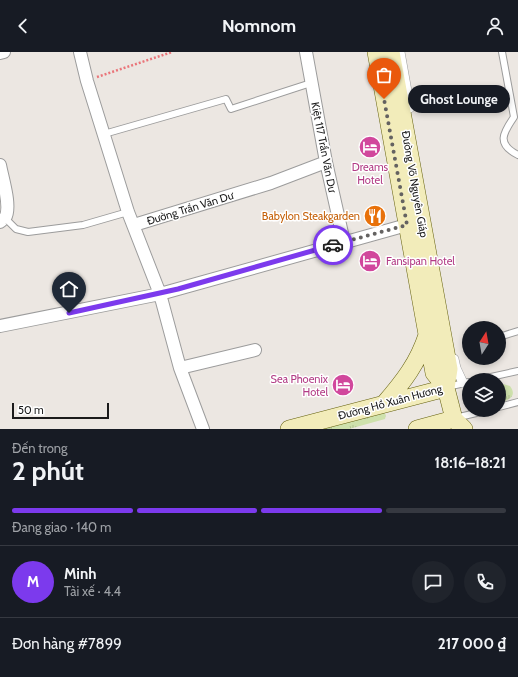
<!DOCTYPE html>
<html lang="vi">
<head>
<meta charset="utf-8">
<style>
  :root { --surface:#171b24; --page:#20242c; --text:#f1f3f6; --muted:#9ea1a6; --line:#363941; --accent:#7c3aed }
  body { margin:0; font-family:Cabin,sans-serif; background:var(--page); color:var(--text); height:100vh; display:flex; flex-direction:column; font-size:15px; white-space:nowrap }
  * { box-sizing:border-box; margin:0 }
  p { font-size:13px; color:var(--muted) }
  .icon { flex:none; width:22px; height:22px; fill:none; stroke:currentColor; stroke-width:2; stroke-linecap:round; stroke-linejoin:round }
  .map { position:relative; height:377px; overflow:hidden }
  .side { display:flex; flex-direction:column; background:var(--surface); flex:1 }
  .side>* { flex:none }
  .needle { width:26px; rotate:11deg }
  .tools { position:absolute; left:462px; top:269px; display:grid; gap:8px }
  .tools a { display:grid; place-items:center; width:44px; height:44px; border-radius:50%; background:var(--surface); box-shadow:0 2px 6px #0003; font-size:20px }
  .scale { position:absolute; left:12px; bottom:10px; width:97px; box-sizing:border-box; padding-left:4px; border:2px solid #1b1b1b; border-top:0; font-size:11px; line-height:14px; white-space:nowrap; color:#1b1b1b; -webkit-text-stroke:3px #fff; paint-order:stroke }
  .pin { position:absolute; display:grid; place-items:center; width:34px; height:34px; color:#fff; margin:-41px -17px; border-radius:50% 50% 50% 0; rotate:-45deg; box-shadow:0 0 4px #0007 }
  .pin .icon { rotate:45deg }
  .courier { position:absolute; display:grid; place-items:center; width:40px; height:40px; margin:-20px; border:3px solid #7c3aed; border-radius:50%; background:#fff; color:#222; box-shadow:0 1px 5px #0007 }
  .bubble { position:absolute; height:28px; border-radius:14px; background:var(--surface); box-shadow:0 2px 6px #0003; font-size:13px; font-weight:700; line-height:28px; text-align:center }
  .headline em { font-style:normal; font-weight:700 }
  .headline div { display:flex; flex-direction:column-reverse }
  .headline { display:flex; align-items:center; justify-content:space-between; height:68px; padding:0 12px }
  h1 { font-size:26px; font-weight:700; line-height:30px }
  .bar { display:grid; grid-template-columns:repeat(4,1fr); gap:6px 4px; align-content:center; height:48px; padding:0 12px }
  .bar i { height:5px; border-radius:3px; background:var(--line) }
  .bar .on { background:var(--accent) }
  .bar p { grid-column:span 4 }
  .line { display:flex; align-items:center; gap:10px; padding:0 12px; border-top:1px solid var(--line) }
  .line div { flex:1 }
  .round { display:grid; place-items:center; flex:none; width:42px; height:42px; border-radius:21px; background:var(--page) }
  header { display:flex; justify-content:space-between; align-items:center; height:52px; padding:0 12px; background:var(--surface); font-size:18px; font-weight:700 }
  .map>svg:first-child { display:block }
  .grass { fill:url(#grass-tufts) }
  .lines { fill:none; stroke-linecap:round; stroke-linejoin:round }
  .service-casing { stroke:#9c9c9c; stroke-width:8 }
  .pedestrian-casing { stroke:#9c9c9c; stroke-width:10 }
  .minor-casing { stroke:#9c9c9c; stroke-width:14 }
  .secondary-casing { stroke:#656110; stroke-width:18 }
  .path { stroke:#ea757a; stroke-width:2.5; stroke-dasharray:2 2; stroke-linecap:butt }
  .service { stroke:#fff; stroke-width:6 }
  .pedestrian { stroke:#fff; stroke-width:9 }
  .minor { stroke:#fff; stroke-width:12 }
  .secondary { stroke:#f2ecba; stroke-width:17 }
  .done { stroke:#646261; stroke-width:4; stroke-dasharray:0 7.2 }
  .route { stroke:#7c3aed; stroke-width:5 }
  .labels { text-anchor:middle; stroke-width:3; stroke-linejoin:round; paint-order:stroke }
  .street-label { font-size:11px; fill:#1b1b1b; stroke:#fff }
  .hotel-label { font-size:11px; fill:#b23c85; stroke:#fff }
  .food-label { font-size:11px; fill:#c56008; stroke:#fff; text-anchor:end }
</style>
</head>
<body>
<header><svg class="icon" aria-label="back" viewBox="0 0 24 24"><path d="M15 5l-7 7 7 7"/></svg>Nomnom<svg class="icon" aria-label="person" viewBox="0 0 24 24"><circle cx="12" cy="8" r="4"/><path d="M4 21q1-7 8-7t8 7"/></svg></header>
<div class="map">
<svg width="518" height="377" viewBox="0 0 518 377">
  <defs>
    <pattern id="grass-tufts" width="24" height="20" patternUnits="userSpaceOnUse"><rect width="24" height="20" fill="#cee1ac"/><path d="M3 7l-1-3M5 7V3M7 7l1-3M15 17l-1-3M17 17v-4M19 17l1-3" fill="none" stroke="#b0c093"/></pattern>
  </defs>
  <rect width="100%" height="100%" fill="#ece7e2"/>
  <path class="grass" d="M503,332L510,334C518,345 508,348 499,351V333Z
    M384,361L386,363L385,367L349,377H309Z"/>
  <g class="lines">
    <g class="service-casing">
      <path id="service" d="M502,0L514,65C503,81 496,92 518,103
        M104,82L226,47L231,57L311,31
        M5,166L16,177L28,180L83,173L128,160
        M499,285L518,279
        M477,328L518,319
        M447,335L469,330
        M499,355L518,350
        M455,366L489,358"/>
    </g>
    <g class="pedestrian-casing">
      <path id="pedestrian" d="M400,0L410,56
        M454,307L456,316L463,331"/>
    </g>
    <g class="minor-casing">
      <path id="minor" d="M80,0L87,29L128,160L160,242L180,316L255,298
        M306,0L326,110L344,190
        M0,1L4,0
        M0,113C2,125 12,155 5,166C4,166 1,169 0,170
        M134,173L271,131L326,110
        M0,274L160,242L414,171
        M180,316L203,377"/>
    </g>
    <g class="secondary-casing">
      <path id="secondary" d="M376,0L434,321L446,336
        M391,0L449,317L446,336L454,367L464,377
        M384,352C403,330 418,311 427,283
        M289,377L446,336
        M417,377L454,367"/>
    </g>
    <path class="path" d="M97,25L172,0"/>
    <use href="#service" class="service"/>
    <use href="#pedestrian" class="pedestrian"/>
    <use href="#minor" class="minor"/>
    <use href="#secondary" class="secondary"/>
  </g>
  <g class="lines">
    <path class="done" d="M333,193L407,173L384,47"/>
    <path class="route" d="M69,261L178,237L333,193"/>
  </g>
  <defs>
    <g id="hotel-disc" transform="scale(1.15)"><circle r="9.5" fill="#d1479c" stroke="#fff"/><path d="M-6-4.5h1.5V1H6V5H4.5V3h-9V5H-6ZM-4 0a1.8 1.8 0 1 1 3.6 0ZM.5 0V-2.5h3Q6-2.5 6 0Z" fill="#fff"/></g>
    <g id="restaurant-disc" transform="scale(1.15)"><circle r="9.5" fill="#e8710a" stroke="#fff"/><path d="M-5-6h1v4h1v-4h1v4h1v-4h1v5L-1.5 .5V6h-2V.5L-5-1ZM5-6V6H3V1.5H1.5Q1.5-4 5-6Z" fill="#fff"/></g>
  </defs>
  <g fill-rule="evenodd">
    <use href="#hotel-disc" x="370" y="95"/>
    <use href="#restaurant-disc" x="375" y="164"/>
    <use href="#hotel-disc" x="370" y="209"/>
    <use href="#hotel-disc" x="343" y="333"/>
  </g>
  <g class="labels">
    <g class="street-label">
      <text transform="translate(324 95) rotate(79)" y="4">Kiệt 117 Trần Văn Dư</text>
      <text transform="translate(415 132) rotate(80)" y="4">Đường Võ Nguyên Giáp</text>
      <text transform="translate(190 156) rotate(-17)" y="4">Đường Trần Văn Dư</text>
      <text transform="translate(390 350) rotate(-15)" y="4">Đường Hồ Xuân Hương</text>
    </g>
    <g class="hotel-label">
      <text x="370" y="119">Dreams<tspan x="370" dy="13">Hotel</tspan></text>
      <text x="386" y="213" text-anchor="start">Fansipan Hotel</text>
      <text x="328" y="331" text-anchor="end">Sea Phoenix<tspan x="328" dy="13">Hotel</tspan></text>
    </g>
    <g class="food-label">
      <text x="360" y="168">Babylon Steakgarden</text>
    </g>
  </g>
</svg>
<div class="tools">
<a><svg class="needle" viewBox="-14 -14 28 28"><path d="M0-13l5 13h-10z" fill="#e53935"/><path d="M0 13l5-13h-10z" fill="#9ea1a6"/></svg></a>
<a><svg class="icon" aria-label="layers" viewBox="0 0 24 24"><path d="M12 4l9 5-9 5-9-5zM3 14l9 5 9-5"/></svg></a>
</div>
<div class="scale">50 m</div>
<div class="pin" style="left:384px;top:47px;background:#ea580c"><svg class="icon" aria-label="bag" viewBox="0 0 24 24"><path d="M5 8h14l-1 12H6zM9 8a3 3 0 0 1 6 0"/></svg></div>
<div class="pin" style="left:69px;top:261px;background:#1f2937"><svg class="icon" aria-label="home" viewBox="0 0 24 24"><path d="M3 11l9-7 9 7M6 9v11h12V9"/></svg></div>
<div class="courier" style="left:333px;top:193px"><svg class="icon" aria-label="car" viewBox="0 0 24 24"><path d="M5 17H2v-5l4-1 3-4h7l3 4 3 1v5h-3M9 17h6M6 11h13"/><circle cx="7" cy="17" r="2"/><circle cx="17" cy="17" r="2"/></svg></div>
<div class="bubble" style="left:408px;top:33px;width:102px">Ghost Lounge</div>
</div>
<section class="side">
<div class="headline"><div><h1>2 phút</h1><p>Đến trong</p></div><em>18:16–18:21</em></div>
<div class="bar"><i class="on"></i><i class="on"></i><i class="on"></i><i></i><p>Đang giao · 140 m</p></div>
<div class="line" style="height:72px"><b class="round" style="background:var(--accent);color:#fff">M</b><div><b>Minh</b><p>Tài xế · 4.4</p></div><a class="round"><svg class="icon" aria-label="chat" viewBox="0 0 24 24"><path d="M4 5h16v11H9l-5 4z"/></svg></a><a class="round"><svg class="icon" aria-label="phone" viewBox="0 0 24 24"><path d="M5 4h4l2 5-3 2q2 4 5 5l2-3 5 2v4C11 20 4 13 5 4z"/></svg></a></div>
<div class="line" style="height:52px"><div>Đơn hàng #7899</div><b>217 000 ₫</b></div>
</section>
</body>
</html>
